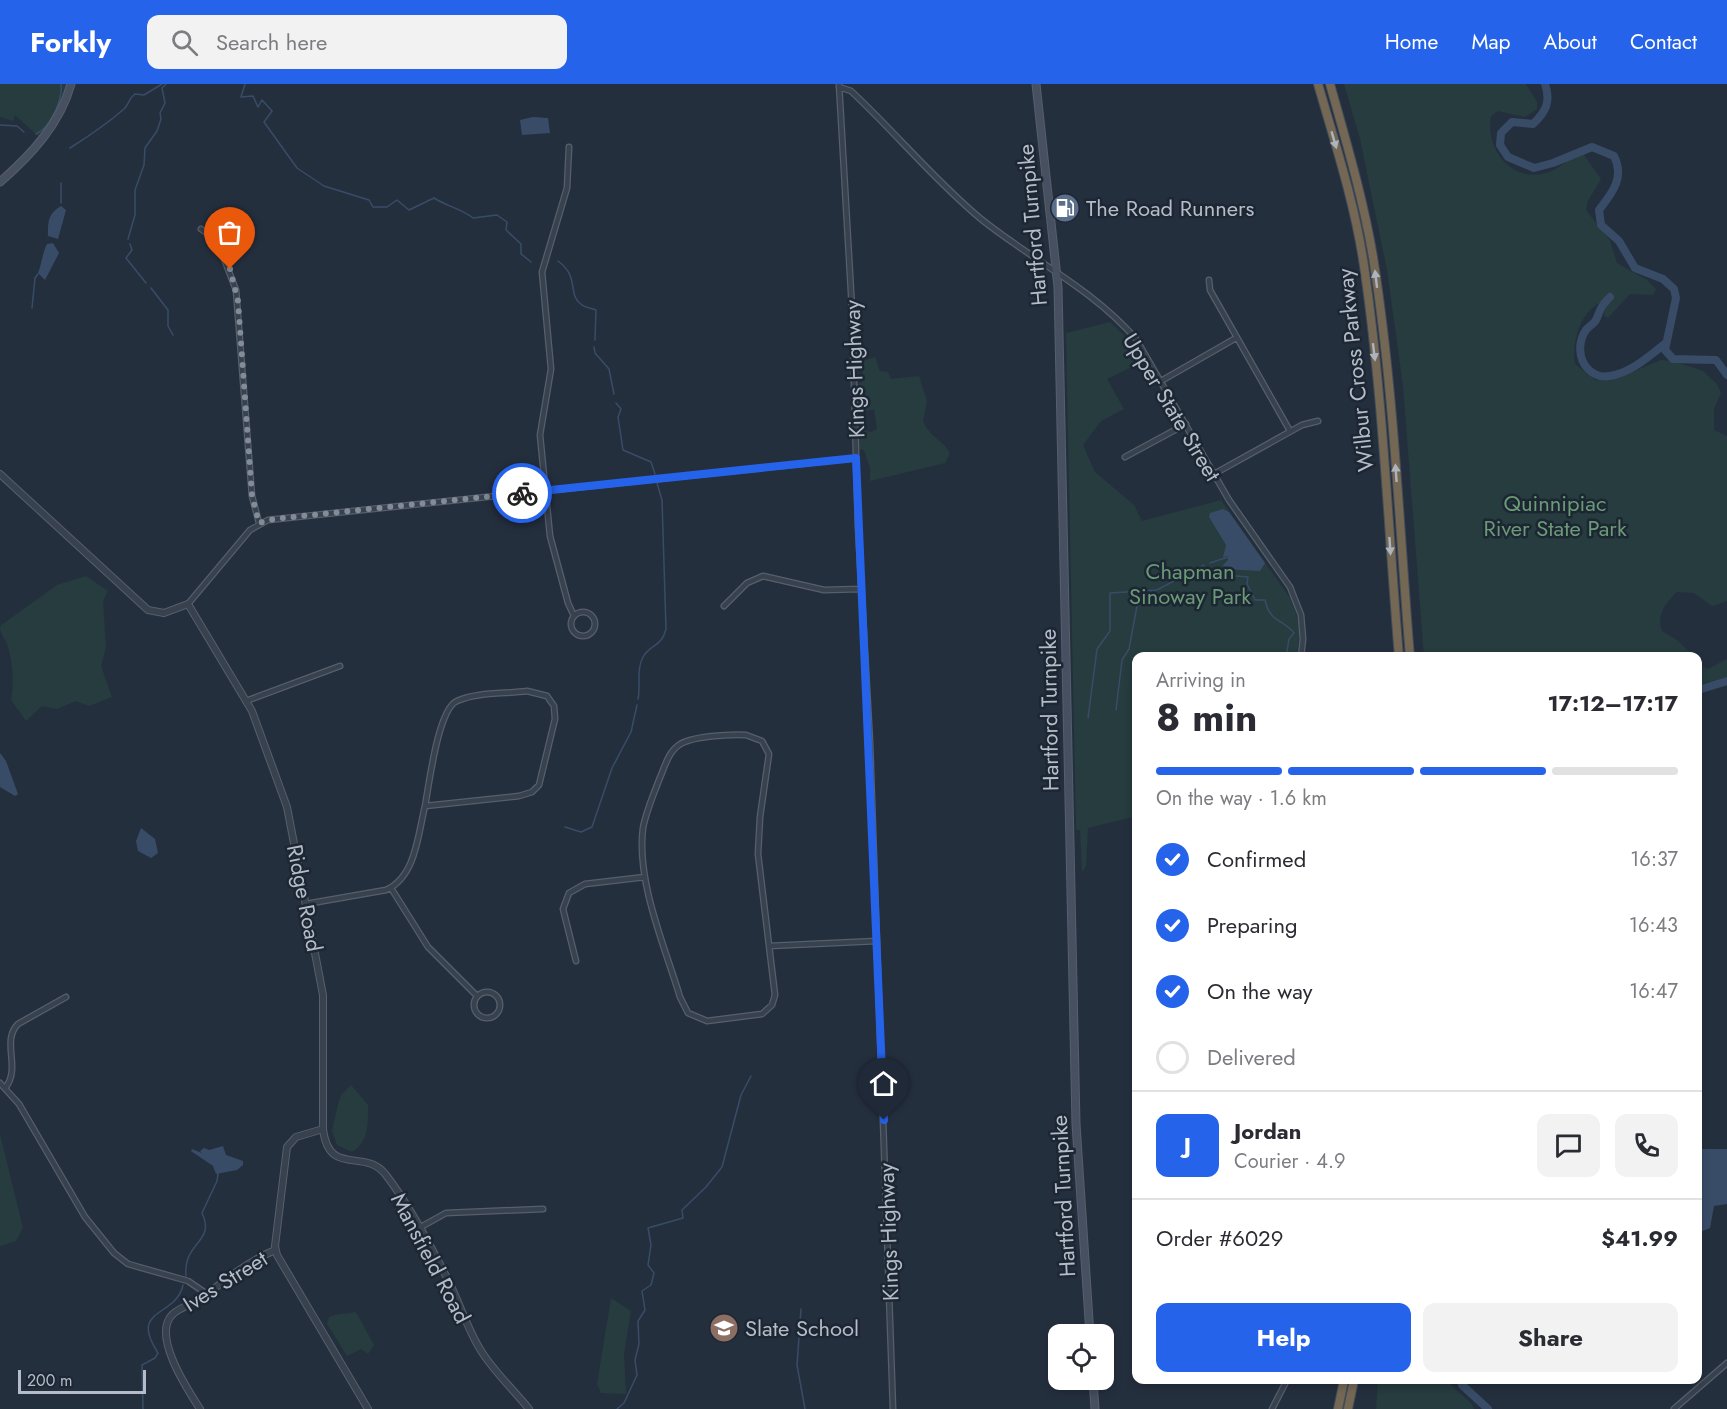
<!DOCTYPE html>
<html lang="en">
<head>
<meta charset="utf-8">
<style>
  :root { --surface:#fff; --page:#f2f2f3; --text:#2b2b33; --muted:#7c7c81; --line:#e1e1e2; --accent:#2563eb }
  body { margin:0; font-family:Jost,sans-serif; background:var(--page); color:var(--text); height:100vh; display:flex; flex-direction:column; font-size:22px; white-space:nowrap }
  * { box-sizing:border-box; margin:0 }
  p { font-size:20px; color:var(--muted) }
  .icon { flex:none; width:33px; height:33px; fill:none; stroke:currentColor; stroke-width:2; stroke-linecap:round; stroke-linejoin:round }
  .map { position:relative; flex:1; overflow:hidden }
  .panel { position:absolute; left:1132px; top:568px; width:570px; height:732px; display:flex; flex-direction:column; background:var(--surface); border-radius:12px; box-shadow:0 3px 9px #0003 }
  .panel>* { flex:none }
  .tools { position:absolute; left:1048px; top:1240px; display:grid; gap:12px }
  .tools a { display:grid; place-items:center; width:66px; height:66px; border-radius:12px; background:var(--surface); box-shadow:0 3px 9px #0003; font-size:30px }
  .scale { position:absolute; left:18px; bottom:15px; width:128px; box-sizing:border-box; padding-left:6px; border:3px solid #b4bcc9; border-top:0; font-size:16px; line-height:21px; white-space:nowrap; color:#b4bcc9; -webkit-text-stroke:4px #1d2633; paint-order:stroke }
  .pin { position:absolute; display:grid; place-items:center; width:51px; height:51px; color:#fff; margin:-62px -26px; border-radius:50% 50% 50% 0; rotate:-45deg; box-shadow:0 0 6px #0007 }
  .pin .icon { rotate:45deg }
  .courier { position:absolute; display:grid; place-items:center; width:60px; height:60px; margin:-30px; border:4px solid #2563eb; border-radius:50%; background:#fff; color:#222; box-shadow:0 2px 8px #0007 }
  .overview em { font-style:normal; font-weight:700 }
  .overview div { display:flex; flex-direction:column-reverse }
  .overview { display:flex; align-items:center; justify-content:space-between; height:102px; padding:0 24px }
  h1 { font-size:39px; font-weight:700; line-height:45px }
  .bar { display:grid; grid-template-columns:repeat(4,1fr); gap:9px 6px; align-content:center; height:72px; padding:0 24px }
  .bar i { height:8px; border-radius:4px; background:var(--line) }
  .bar .on { background:var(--accent) }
  .bar p { grid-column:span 4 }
  .line { display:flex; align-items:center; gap:15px; padding:0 24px; border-top:2px solid var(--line) }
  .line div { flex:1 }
  .round { display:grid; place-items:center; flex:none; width:63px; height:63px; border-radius:12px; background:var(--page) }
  ol { padding:0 24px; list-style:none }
  li { display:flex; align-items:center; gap:18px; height:66px }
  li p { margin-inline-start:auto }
  li .icon { padding:6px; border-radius:50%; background:var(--accent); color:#fff; stroke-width:4 }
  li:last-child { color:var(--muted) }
  li i { width:33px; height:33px; border:3px solid var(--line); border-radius:50% }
  .primary-button { display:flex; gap:12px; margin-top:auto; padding:12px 24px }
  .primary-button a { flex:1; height:69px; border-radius:12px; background:var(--accent); color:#fff; font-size:24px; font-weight:700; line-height:69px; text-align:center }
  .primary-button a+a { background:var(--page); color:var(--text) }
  header { display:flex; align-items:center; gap:36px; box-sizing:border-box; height:84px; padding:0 30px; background:var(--accent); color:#fff }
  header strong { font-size:28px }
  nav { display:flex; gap:33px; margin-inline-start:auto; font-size:21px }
  .search { width:420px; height:54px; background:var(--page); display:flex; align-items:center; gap:15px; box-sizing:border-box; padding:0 21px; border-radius:12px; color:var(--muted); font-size:22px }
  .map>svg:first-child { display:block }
  .green { fill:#263c3f }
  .water { fill:#394c67 }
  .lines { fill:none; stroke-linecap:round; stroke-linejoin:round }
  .stream { stroke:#394c67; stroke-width:1.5 }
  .river { stroke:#394c67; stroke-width:8 }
  .minor-casing { stroke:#565f6c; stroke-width:7 }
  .tertiary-casing { stroke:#565f6c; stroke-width:8 }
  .secondary-casing { stroke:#565f6c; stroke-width:9 }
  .motorway-casing { stroke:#434c59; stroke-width:10 }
  .minor { stroke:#38414e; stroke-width:4.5 }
  .tertiary { stroke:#38414e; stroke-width:6 }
  .secondary { stroke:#465061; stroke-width:7 }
  .motorway { stroke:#746855; stroke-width:8 }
  .oneway { fill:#aeb4bd }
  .done { stroke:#828b98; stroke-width:6; stroke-dasharray:0 10.8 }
  .route { stroke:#2563eb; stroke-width:8 }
  .labels { text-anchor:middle; stroke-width:5; stroke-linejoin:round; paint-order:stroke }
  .poi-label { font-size:22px; fill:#b4bcc9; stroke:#1d2633; text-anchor:start }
  .street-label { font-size:22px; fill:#b4bcc9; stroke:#1d2633 }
  .park-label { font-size:22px; fill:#6b9a76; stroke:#1d2633 }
</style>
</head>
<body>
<header>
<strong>Forkly</strong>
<div class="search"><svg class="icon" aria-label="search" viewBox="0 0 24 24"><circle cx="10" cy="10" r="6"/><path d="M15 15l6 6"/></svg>Search here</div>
<nav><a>Home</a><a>Map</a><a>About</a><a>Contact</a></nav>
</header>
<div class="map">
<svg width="1727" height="1325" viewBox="0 0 1727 1325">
  <rect width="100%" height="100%" fill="#242f3e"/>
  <path class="green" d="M0,0H69L64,15L39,53L15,31L13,37L0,33Z
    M1344,0H1526L1537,18V25L1525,33L1498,27L1491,32C1485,62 1508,96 1542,90C1559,87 1567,73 1584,71L1601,95L1588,117L1586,126L1610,156L1617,179L1647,196L1656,205L1653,211L1630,210L1608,234L1604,232L1607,217C1582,221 1571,257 1575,280L1595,296L1610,297L1661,276L1673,277L1703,287L1717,300L1721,309L1714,325V346L1727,352V517L1712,522L1694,509L1677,508C1666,518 1656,532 1662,547L1677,556L1694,573H1424L1403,302L1387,186L1360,55Z
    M1110,238L1124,251L1142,278L1107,295L1124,325L1101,337L1083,361L1095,388L1134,421L1142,437L1221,416L1290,514C1299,533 1302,552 1296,573H1137V732L1088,744L1086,782L1082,789L1080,746H1076L1066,249Z
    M875,273L880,287L888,288L891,295L919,292L927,317L923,337C930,354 942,355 950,369L945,379L870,397V384L864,366L859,365L858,345L871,348L877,345L874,325L858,329L857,300L862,298L863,277Z
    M86,492L108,507L103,517L106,563L101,582L112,613L89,622L76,617L57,625L42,622L26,637L11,616C14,600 13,579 8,563C6,555 0,551 0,542L57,501Z
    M1727,575V593L1698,601V581L1708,585Z
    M351,1001L368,1021C368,1039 369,1058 352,1068L337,1061L332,1047L337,1024L341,1011Z
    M0,1050L23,1144L16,1157L0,1162Z
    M611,1214L631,1227L624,1270L626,1310L601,1309L597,1300Z
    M356,1228L374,1261L368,1270L361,1265L347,1272L327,1240L329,1233C337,1229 347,1230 356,1228Z
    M1378,1296H1449L1450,1300L1472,1320L1474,1325H1376Z"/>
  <path class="water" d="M533,33L548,34L550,49L522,51L520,36Z
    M61,122L66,126L58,155L48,152C48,137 48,130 61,122Z
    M53,159L59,169L45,196L38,189C42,179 42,170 47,160Z
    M1223,425L1229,428L1265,479L1260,487L1224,485L1223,481L1228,476V472L1223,473L1226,461L1209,433L1210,429Z
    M0,669L6,677L18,710L15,712L0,703Z
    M141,744L155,755L158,769L151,774L138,767L136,757Z
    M1698,1061L1702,1065H1727V1120L1714,1122L1710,1144L1698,1149Z
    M223,1062L226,1071L243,1077V1081L237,1086L216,1090L213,1082L191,1067L192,1065L202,1069L200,1067L204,1064L209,1066Z"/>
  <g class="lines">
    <path class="stream" d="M245,0L241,13L253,12L258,23L262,16L272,27L264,38L297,84L324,102L369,116L373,123H387L397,116L409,126L434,114C448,123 460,124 473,134L497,131L507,138L506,146L521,160V170L531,178
      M0,41L17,42L24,48
      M36,50C51,43 63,15 61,0
      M70,64C89,52 108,39 124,25C129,20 129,14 135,10L144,11L162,0
      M61,99V119
      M128,155L135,131V106L144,81L145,64L157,47L161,35L160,29L165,19L162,4L166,0
      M130,160L132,166L126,174L146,199
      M558,177C581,194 566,210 582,221C586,224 592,224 596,226L595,256
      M151,204L168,226V242L173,251
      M32,224L35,194L38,190
      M594,263L595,269L609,285L614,310
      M616,319L621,325L618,333L623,366L651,378L655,390
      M1210,479L1228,473
      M1236,492L1248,493L1247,500L1255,516H1265C1270,539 1283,535 1294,549L1289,555L1286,573
      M638,615C641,600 636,586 643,573C650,560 662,563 666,545L662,416L657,399
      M1116,626L1122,576L1129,565L1137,522L1147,516L1151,507
      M1088,634L1097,565L1110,547V509L1157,506L1204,481
      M565,743L581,748L592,743L612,684L631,648L637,621
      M186,1192C183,1157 216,1159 202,1129L217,1097L218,1090
      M801,1225L797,1281L805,1325
      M143,1325L142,1281L155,1274L158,1269C128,1223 176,1234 183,1201
      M617,1325L624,1319L637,1291L635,1276L639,1260L638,1237L645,1226L642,1207L651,1201L654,1189L648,1181L651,1161L648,1144L683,1134L682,1126L706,1103L722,1083L741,1011L751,992"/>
    <path class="river" d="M1545,0C1551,17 1546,28 1533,40L1512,38L1501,49L1500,61L1508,73L1534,84L1553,79L1592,63L1614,72C1625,94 1612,109 1599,126L1601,141L1619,157L1635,184L1663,195L1674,205L1676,214L1665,266L1673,275L1716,276L1727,291
      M1610,213C1600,223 1601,225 1596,236C1594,240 1589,242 1586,246C1578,257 1578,275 1588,285C1594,291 1601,294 1610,292C1631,289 1649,272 1666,259
      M1698,606L1727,597
      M1461,1296L1462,1301L1488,1325"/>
    <g class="minor-casing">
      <path id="minor" d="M839,0L852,225L858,443L870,658L893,1325
        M839,3L851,7C895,48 934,96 981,135C1032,176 1093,205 1136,255L1229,416L1290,503L1301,531L1303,555L1301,573
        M569,63L567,104L542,188L551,285L540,351L550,452L568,519L574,532
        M201,145L215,155L220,164L236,206L252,412L259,439
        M1209,196L1210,206L1290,347
        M1161,297L1236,254
        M1125,373L1186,340
        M1214,390L1302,341L1318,337
        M188,520L250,446L268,436L856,374
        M724,522L747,499L763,492L824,506L861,505
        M571 540a12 12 0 1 1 24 0a12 12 0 1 1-24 0Z
        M527,607L547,612L554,622L555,635L539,701L532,708L519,712L425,722C429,701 438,625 457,617C477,608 505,610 527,607Z
        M246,617L340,582
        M746,651L762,657L769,670L760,733L758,770L775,911L772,921L762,930L707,937L688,929L680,913C665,863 636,797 643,744C646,728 653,712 659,696C664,685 668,668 679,661C691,652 731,650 746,651Z
        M391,804L428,863L477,912
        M306,820L386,806C416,793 418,750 425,722
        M769,862L877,857
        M576,877L563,825L569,809L585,800L645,793
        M474 921a13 13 0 1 1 26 0a13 13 0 1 1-26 0Z
        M0,999L19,1020L85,1133L114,1169L128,1180L188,1197L207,1210
        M6,1003C21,983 1,957 18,940L66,913
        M419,1144L446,1129L543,1125
        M1272,1325L1287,1296
        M1674,1325L1727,1279"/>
    </g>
    <g class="tertiary-casing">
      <path id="tertiary" d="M0,390L148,526L164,529L188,520L252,627L287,723L323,911V1045C329,1094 365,1063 386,1091C409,1121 432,1164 449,1198C460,1220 467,1244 480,1265C493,1287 513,1305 529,1325
        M323,1045L296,1053L287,1063L275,1162L277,1171L368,1325
        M200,1325C188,1306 153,1254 171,1232C178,1223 193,1221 202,1214C225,1196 249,1177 275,1166"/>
    </g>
    <g class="secondary-casing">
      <path id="secondary" d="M1036,0L1058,203L1076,1040L1090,1251
        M0,98C31,71 60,40 71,0
        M1093,1296L1095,1325"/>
    </g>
    <g class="motorway-casing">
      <path id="motorway" d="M1318,0C1335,59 1355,120 1364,182C1383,311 1388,443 1399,573
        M1330,0C1346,57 1363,114 1373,173C1394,305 1399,440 1410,573
        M1338,1325L1344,1296
        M1348,1325L1354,1296"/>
    </g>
    <use href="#minor" class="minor"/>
    <use href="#tertiary" class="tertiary"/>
    <use href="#secondary" class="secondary"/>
    <use href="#motorway" class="motorway"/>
  </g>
  <defs><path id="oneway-solid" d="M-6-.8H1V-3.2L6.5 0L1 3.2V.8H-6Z" transform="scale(1.5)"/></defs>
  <g class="oneway">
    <use href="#oneway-solid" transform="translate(1334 56) rotate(74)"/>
    <use href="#oneway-solid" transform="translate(1376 195) rotate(-97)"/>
    <use href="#oneway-solid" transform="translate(1374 268) rotate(83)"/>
    <use href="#oneway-solid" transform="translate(1396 389) rotate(-94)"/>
    <use href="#oneway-solid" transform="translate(1390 462) rotate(86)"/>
  </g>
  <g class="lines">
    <path class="done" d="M230,185L238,217L252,412L259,439L274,435L522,409"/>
    <path class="route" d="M522,409L856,374L884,1036"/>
  </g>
  <defs>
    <g id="fuel-disc" transform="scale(1.5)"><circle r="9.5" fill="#5c6f8a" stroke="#1d2633"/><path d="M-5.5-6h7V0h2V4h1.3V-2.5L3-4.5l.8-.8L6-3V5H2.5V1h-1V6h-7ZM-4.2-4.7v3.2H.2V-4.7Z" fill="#fff"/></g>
    <g id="school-disc" transform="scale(1.5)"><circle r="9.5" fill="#8d6e63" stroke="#1d2633"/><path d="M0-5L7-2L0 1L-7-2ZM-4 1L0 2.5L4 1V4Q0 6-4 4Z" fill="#fff"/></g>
  </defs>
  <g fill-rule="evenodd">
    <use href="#fuel-disc" x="1065" y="124"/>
    <use href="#school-disc" x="724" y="1244"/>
  </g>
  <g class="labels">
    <g class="poi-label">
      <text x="1086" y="132">The Road Runners</text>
      <text x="745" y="1252">Slate School</text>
    </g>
    <g class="street-label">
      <text transform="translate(1032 141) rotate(-95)" y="8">Hartford Turnpike</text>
      <text transform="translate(854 285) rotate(-92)" y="8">Kings Highway</text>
      <text transform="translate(1355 286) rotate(-96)" y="8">Wilbur Cross Parkway</text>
      <text transform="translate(1172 323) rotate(59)" y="8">Upper State Street</text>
      <text transform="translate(1049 626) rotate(-91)" y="8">Hartford Turnpike</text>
      <text transform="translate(305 814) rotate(79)" y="8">Ridge Road</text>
      <text transform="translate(1063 1112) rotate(-93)" y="8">Hartford Turnpike</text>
      <text transform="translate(888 1148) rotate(-92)" y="8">Kings Highway</text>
      <text transform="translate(431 1174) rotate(62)" y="8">Mansfield Road</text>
      <text transform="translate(225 1197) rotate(-32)" y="8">Ives Street</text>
    </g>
    <g class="park-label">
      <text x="1555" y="427">Quinnipiac<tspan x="1555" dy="25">River State Park</tspan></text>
      <text x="1190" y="495">Chapman<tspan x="1190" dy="25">Sinoway Park</tspan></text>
    </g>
  </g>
</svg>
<div class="tools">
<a><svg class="icon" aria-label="locate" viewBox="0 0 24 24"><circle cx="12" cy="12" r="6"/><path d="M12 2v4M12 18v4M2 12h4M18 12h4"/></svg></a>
</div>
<div class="scale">200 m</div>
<div class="pin" style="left:230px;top:185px;background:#ea580c"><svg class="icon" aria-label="bag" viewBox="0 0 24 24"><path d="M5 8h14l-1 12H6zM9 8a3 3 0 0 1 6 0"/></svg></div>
<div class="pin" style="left:884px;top:1036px;background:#1f2937"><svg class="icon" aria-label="home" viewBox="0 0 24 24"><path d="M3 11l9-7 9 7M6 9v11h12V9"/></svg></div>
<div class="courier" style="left:522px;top:409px"><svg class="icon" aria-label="bike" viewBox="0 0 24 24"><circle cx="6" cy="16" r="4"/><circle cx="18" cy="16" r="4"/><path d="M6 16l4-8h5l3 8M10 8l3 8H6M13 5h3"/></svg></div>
<section class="panel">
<div class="overview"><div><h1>8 min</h1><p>Arriving in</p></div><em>17:12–17:17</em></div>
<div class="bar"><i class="on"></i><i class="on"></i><i class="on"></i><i></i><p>On the way · 1.6 km</p></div>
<ol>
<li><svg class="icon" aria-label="check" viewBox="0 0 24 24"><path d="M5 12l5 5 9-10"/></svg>Confirmed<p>16:37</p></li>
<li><svg class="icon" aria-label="check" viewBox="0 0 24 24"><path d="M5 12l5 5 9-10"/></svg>Preparing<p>16:43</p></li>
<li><svg class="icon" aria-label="check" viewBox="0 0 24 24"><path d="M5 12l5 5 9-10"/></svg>On the way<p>16:47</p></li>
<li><i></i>Delivered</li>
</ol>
<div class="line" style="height:108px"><b class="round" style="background:var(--accent);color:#fff">J</b><div><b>Jordan</b><p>Courier · 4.9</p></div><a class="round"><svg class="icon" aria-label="chat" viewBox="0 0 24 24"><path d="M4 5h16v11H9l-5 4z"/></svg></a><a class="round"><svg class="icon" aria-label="phone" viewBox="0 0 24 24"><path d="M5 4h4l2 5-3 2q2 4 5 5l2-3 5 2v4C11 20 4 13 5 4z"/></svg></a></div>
<div class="line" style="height:78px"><div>Order #6029</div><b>$41.99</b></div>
<div class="primary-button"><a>Help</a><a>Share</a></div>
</section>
</div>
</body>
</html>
